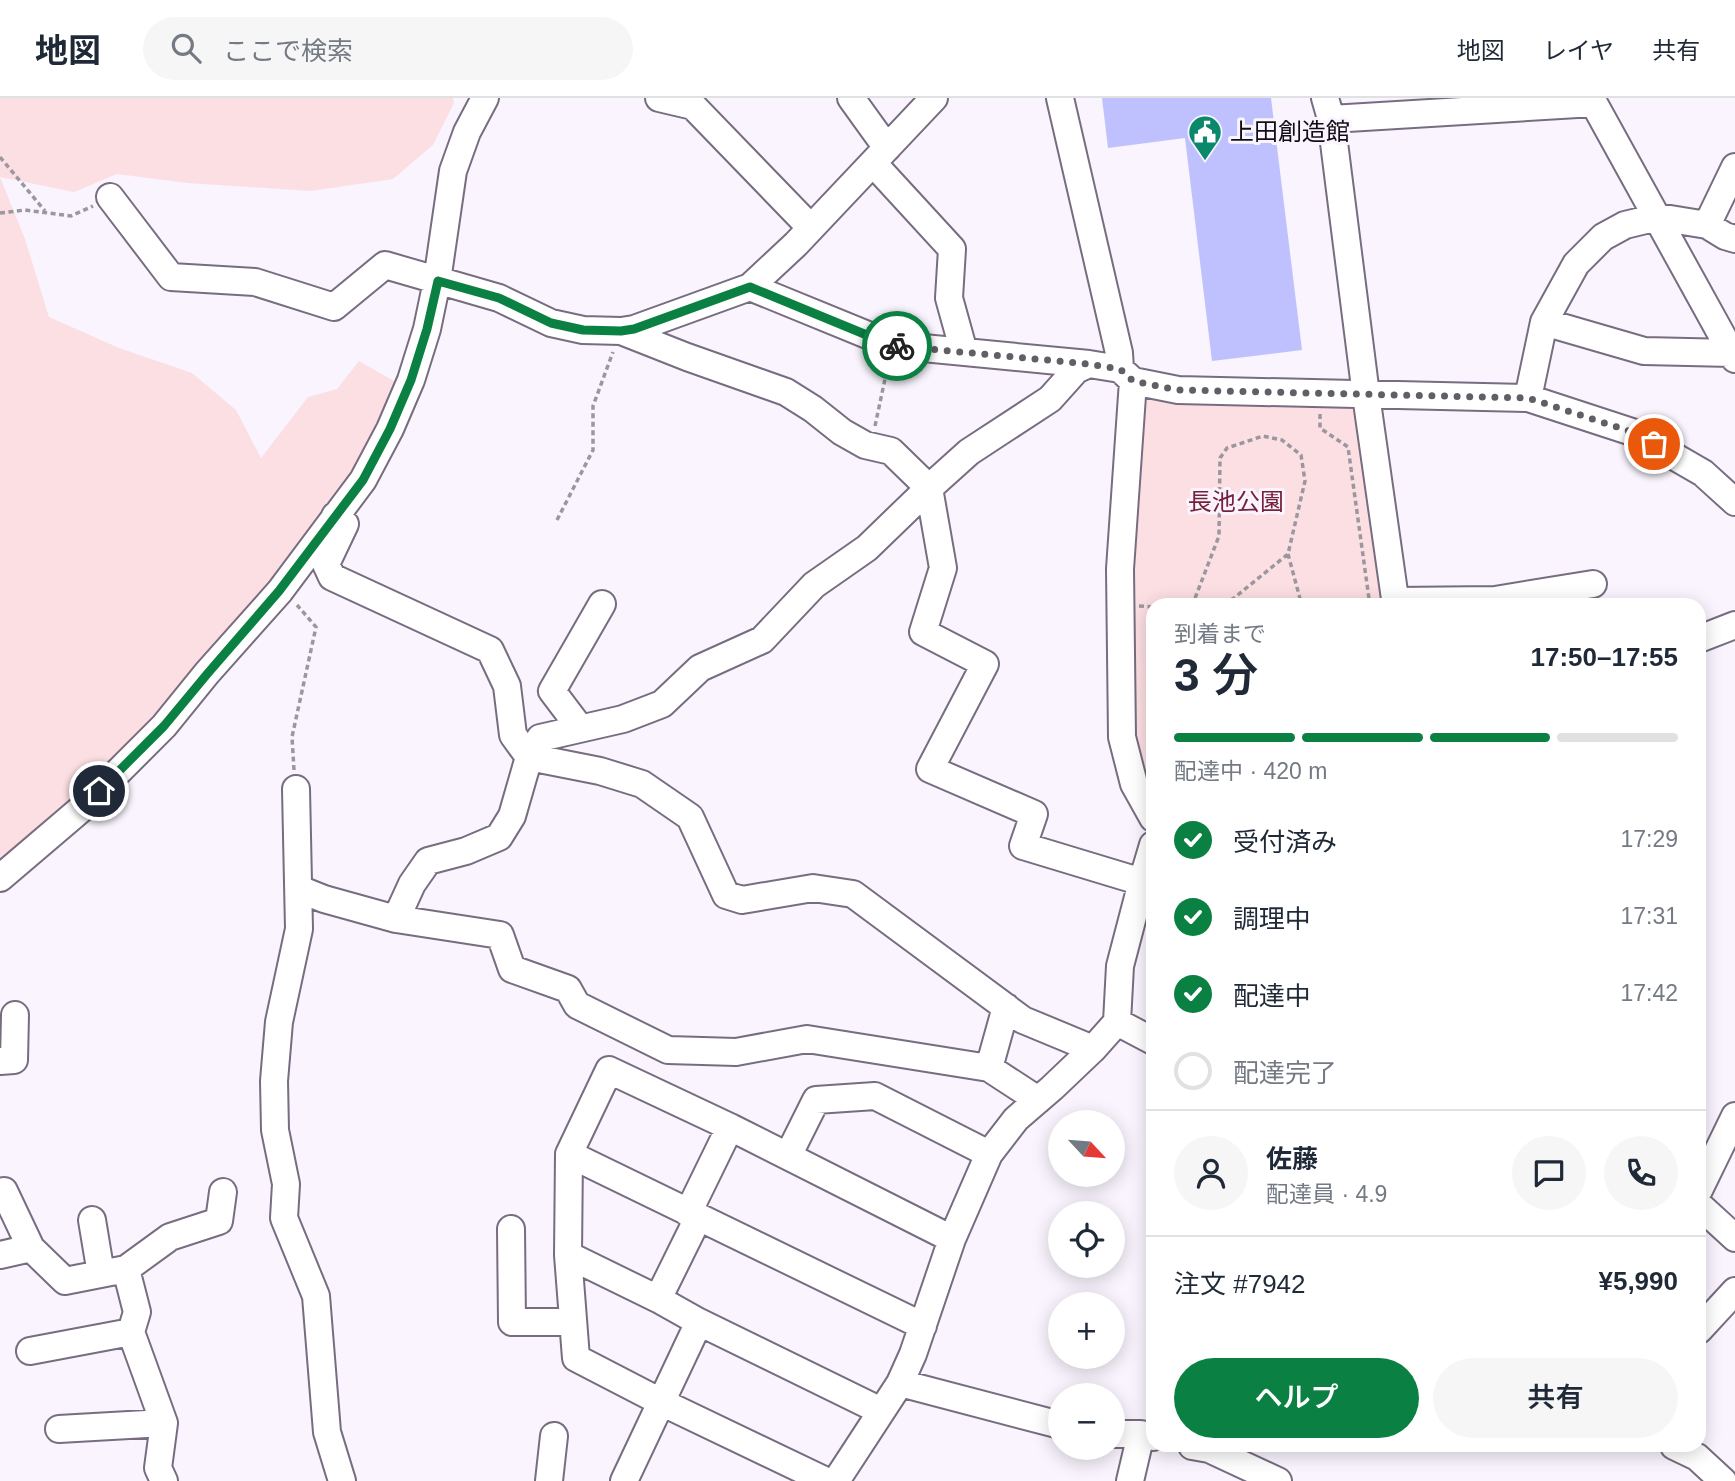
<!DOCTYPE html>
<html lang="ja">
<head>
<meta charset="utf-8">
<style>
  :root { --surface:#fff; --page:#f6f6f7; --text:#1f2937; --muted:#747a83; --line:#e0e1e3; --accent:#0b8043 }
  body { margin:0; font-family:Arial,"Noto Sans JP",sans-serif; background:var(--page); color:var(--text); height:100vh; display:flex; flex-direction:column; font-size:26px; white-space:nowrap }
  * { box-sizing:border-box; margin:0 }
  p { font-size:23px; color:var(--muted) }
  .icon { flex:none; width:38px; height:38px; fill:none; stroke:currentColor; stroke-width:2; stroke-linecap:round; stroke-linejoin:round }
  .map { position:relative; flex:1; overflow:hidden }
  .side { position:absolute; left:1146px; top:500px; width:560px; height:854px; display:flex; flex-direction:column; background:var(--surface); border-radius:21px; box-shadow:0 4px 18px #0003 }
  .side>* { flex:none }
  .needle { width:46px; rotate:116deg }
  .tools { position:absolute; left:1048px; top:1012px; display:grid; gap:14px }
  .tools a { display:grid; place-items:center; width:77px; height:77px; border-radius:50%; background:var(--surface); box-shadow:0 4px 18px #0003; font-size:35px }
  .pin { position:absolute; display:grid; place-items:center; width:60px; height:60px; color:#fff; margin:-30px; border:4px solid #fff; border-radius:50%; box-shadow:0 2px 7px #0007 }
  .courier { position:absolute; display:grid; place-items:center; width:70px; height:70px; margin:-35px; border:5px solid #0b8043; border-radius:50%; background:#fff; color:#222; box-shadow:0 2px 9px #0007 }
  .head em { font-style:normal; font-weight:600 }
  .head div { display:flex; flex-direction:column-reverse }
  .head { display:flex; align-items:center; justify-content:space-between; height:119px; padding:0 28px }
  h1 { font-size:46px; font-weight:600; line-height:52px }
  .bar { display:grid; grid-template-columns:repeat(4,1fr); gap:10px 7px; align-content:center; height:84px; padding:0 28px }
  .bar i { height:9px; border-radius:5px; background:var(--line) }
  .bar .active { background:var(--accent) }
  .bar p { grid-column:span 4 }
  .line { display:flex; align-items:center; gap:18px; padding:0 28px; border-top:2px solid var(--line) }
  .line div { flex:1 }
  .round { display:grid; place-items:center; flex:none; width:74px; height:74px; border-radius:37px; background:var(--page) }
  ol { padding:0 28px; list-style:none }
  li { display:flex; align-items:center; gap:21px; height:77px }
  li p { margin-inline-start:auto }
  li .icon { padding:7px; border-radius:50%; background:var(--accent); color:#fff; stroke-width:4 }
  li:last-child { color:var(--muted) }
  li i { width:38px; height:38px; border:4px solid var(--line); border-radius:50% }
  .cta { display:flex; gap:14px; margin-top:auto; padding:14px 28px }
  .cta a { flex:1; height:80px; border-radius:42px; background:var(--accent); color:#fff; font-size:28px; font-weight:600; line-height:80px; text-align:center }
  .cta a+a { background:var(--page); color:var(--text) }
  header { display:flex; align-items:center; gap:42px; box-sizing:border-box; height:98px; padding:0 35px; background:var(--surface); border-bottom:2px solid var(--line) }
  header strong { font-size:33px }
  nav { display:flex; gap:38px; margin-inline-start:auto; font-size:24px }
  .search { width:490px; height:63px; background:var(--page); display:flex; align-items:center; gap:18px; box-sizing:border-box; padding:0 24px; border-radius:38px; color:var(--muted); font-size:26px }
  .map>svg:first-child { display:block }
  .green { fill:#fcdfe3 }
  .building { fill:#bfc1ff }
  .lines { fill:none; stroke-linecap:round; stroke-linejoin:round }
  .minor-casing { stroke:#786c80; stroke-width:30 }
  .path { stroke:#9c979f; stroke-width:3.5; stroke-dasharray:5 3.5; stroke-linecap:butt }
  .minor { stroke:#fff; stroke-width:26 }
  .done { stroke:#625e66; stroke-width:7; stroke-dasharray:0 12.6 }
  .route { stroke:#0b8043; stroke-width:9 }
  .labels { text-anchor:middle; stroke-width:6; stroke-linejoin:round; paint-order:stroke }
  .poi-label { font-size:24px; fill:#110d14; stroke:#f9f4fd; text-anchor:start }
  .park-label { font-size:24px; fill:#752139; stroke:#f9f4fd }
</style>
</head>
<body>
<header>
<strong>地図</strong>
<div class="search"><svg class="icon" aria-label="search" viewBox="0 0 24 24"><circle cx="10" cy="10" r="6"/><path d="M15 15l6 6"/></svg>ここで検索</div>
<nav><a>地図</a><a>レイヤ</a><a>共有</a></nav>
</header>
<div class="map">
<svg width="1735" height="1383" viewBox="0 0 1735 1383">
  <rect width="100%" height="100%" fill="#f9f4fd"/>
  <path class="green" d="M0,0H453L454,5L433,47L393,81L311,93L187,85L117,76L74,94L0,79Z
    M0,79L25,141L49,219L119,250L192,275L236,312L261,360L308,299L337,291L359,263L401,287L384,331L328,412L156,625L0,769Z
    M1140,299L1356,302L1387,507L1153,508V704L1127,638L1126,518Z"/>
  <path class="building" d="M1102,0H1271L1302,252L1212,263L1185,40L1108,50Z"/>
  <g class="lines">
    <g class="minor-casing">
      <path id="minor" d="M659,0L693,8L811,130
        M851,0L887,50
        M1060,0L1119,255L1120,271
        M1325,0L1331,21L1366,297L1396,508
        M1591,0L1735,261
        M1331,21L1594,5
        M873,65L952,151L949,200L964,254
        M110,99L171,179L255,184L334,209L385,167L499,200L551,225L583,232L621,233L634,231L750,189L796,146L934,0
        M1707,127L1735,69
        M750,189L892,247L1089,266L1120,271L1133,283L1178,292L1528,300L1632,334L1703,375L1735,404
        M1544,224L1644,253L1732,255
        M621,233L687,259L786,294L813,311L842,334L865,347L891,353L929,390L943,470L923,534L985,566L930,671L1034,716L1023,748L1142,784
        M1133,283L1120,471L1122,639L1134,686L1153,720
        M1528,300L1544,224L1576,166L1603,139L1625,127L1658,119L1707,127L1725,138L1735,141
        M335,418L345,426L326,466L332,479L490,552L507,588L513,637L529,659L600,673L642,686L690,719L726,797L742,802L813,790L853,796L1023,922L1093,951
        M1395,503L1495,502L1593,486
        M1699,541L1735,527
        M580,630L552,593L602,506
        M296,691L299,831L279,924L274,983L275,1032L286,1086L284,1120L316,1198L327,1334L342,1383
        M0,780L81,711L164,628L207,575L280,493L363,382L390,331L411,282L427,231L437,183L453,73L467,34L485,0
        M299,791L324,801L396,821L500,837L512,871L568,891L577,907L668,952L736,954L807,941L989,970L1038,1002
        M396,821L412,786L428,763L466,753L499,739L512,718L529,659L540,640L623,621L662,606L700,570L762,542L814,487L867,450L929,390L969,354L1050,301L1076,272L1089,266
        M1117,924L1153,943
        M0,963L14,962L15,917
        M989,970L1006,909
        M569,1056L923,1228
        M788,1058L816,1002L875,998L989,1056
        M1699,1092L1735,1018
        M4,1093L31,1150
        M1699,1107L1735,1140
        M688,1115L730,1029
        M92,1122L101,1176
        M511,1131L512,1224H573
        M0,1157L31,1150L65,1183L126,1171L170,1139L219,1123L223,1094
        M568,1157L658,1201L699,1224L881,1313
        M126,1171L137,1214L131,1234L164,1325L158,1370L164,1383
        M658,1201L698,1120
        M1699,1232L1735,1193
        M30,1253L131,1234
        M900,1285L1060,1327
        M59,1331L164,1325
        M1113,1336H1141L1153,1339
        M1192,1348L1209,1351L1278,1383
        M1674,1348L1697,1359L1723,1383
        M549,1383L554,1338
        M624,1383L699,1224
        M826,1383L661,1304L576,1260L568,1157L569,1056L609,972L730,1029L952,1141
        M836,1383L900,1285L913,1256L952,1141L989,1056L1016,1021L1052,990L1093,951L1117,924L1120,868L1142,784L1153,747
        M1130,1383L1141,1336"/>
    </g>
    <path class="path" d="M0,59L45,113
      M0,115L25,112L71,118L93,108
      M1320,316V330L1348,349L1370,508
      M875,328L888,267
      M557,422L593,352V308L613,254
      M1288,456L1302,508
      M1139,508L1153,509
      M1192,508L1219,438L1220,360L1227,350L1263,338L1282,342L1301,357L1305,383L1288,456L1234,500L1219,508
      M294,672L292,639L316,529L297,507"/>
    <use href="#minor" class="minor"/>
  </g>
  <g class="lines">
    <path class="done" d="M897,248L1089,266L1120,271L1133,283L1178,292L1528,300L1632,334L1654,346"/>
    <path class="route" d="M99,693L164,628L208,575L279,493L363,382L390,331L411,282L427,231L438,183L499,200L551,225L583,232L621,233L634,231L750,189L891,247L897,248"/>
  </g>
  <defs>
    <g id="civic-pin" transform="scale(1.75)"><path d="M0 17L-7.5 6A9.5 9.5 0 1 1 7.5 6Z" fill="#09886b" stroke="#f9f4fd"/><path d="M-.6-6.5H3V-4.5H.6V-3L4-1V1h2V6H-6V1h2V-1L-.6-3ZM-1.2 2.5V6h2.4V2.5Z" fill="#fff"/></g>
  </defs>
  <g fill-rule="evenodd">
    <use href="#civic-pin" x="1205" y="34"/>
  </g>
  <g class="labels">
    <g class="poi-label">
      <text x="1230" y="42">上田創造館</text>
    </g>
    <g class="park-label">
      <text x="1236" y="412">長池公園</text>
    </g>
  </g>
</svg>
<div class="tools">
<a><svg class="needle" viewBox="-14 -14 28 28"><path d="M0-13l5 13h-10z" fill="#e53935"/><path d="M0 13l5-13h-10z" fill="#747a83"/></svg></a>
<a><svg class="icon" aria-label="locate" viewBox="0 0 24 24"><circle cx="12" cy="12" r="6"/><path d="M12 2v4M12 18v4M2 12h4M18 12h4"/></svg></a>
<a>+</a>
<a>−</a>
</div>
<div class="pin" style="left:1654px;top:346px;background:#ea580c"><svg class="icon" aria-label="bag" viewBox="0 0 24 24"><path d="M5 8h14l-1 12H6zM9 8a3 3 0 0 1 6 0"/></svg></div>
<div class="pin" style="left:99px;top:693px;background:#1f2937"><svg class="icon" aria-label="home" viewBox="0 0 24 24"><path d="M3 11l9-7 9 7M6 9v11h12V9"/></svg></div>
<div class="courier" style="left:897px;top:248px"><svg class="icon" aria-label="bike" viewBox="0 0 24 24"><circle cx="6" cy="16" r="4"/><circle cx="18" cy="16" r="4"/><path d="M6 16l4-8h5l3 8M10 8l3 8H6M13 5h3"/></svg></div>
<section class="side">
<div class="head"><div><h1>3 分</h1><p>到着まで</p></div><em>17:50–17:55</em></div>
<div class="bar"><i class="active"></i><i class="active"></i><i class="active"></i><i></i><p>配達中 · 420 m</p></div>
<ol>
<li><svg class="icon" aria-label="check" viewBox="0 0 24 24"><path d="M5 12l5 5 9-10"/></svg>受付済み<p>17:29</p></li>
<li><svg class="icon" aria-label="check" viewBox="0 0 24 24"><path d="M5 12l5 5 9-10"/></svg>調理中<p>17:31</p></li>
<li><svg class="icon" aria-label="check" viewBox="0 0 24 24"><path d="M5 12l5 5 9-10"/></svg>配達中<p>17:42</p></li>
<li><i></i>配達完了</li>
</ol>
<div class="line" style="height:126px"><a class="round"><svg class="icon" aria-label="person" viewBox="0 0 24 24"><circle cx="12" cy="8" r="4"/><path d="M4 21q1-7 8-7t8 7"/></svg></a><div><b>佐藤</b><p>配達員 · 4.9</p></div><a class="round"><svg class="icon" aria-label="chat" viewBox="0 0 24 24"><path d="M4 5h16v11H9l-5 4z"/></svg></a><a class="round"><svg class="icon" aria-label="phone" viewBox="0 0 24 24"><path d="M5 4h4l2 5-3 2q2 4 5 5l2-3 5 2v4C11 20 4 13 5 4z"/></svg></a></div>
<div class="line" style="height:91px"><div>注文 #7942</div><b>¥5,990</b></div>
<div class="cta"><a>ヘルプ</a><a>共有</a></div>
</section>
</div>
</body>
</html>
